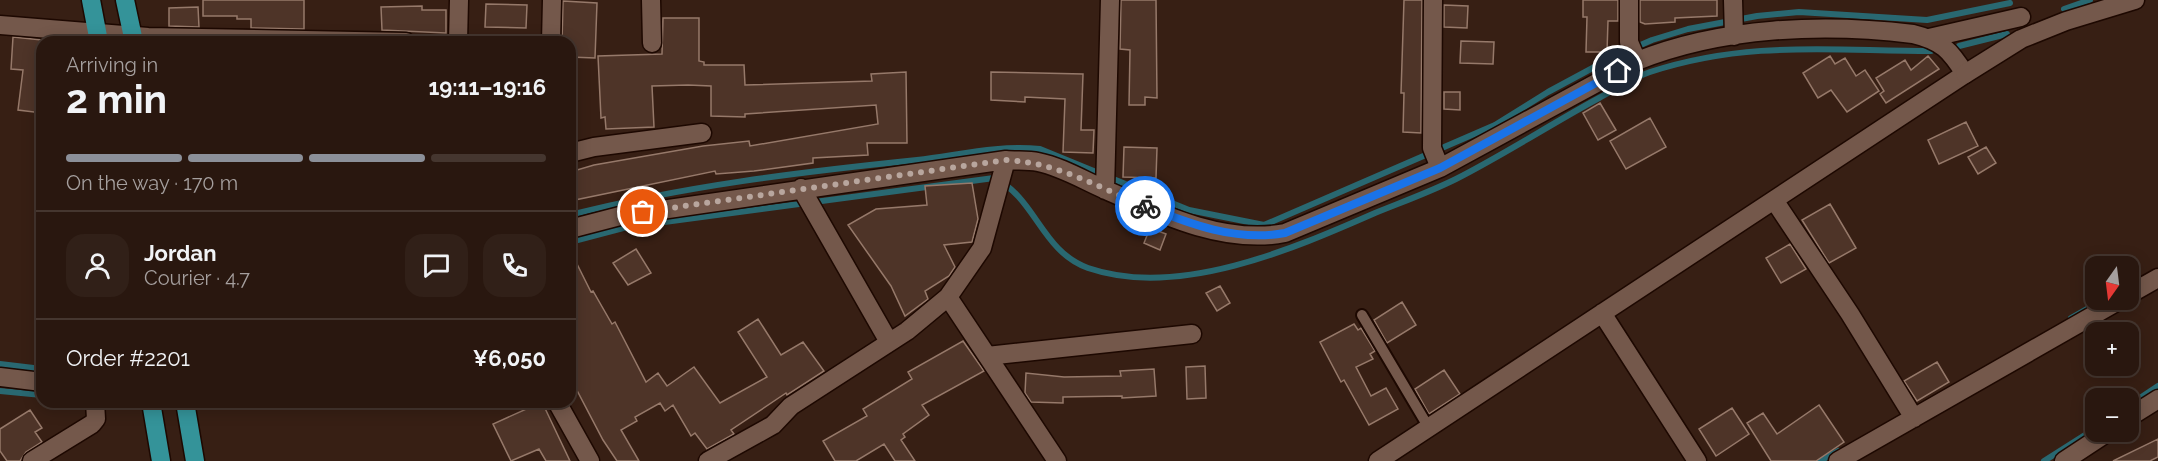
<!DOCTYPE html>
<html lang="en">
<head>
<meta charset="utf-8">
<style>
  :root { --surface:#29170f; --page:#312018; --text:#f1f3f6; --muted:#a59f9e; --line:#45362f; --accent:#8c9099 }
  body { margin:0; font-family:Raleway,sans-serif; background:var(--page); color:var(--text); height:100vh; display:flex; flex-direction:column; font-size:22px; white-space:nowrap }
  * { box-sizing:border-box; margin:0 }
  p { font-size:20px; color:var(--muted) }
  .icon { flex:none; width:33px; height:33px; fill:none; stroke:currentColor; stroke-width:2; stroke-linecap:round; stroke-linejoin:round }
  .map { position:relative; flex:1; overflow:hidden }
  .drawer { position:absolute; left:36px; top:36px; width:540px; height:372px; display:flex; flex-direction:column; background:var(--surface); border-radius:18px; box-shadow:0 3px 15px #0003,0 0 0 2px var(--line) }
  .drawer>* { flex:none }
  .needle { width:39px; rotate:194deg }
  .fabs { position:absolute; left:2085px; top:256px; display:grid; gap:12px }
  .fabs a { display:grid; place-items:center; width:54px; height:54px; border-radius:12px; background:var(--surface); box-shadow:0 3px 15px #0003,0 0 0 2px var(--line); font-size:30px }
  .pin { position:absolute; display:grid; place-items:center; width:51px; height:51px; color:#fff; margin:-26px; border:3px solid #fff; border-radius:50%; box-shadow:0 2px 6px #0007 }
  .courier { position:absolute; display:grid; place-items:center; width:60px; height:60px; margin:-30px; border:4px solid #1a73e8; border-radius:50%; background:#fff; color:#222; box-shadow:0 2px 8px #0007 }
  .head em { font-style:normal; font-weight:700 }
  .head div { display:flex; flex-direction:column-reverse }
  .head { display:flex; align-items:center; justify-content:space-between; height:102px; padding:0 30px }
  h1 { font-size:39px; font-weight:700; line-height:45px }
  .bar { display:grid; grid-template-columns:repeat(4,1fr); gap:9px 6px; align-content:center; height:72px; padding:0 30px }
  .bar i { height:8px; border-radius:4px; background:var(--line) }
  .bar .on { background:var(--accent) }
  .bar p { grid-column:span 4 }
  .line { display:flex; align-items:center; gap:15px; padding:0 30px; border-top:2px solid var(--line) }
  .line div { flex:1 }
  .round { display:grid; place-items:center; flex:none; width:63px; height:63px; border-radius:18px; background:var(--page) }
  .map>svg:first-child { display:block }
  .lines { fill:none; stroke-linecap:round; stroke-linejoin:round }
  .stream { stroke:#296871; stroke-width:6 }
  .building { fill:#4e3428; stroke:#96796a; stroke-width:1.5 }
  .service-casing { stroke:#1d0801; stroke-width:14 }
  .minor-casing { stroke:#1d0801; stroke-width:21 }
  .tertiary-casing { stroke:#1d0801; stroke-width:21 }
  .primary-casing { stroke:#1d0801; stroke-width:21 }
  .service { stroke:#74584b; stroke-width:10 }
  .minor { stroke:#74584b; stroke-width:18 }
  .tertiary { stroke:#74584b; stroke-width:18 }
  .primary { stroke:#349399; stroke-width:18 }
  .done { stroke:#b8a69e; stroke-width:6; stroke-dasharray:0 10.8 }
  .route { stroke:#1a73e8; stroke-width:8 }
</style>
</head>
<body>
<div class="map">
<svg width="2158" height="461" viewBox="0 0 2158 461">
  <rect width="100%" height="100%" fill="#371f14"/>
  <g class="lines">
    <path class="stream" d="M2064,9L2090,0
      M1959,46L2007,34
      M570,215C684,186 800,172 917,160C960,155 996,145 1040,149L1189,210L1264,225L1495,125L1548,92L1613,57L1652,40L1688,29L1757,16L1799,12L1927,20L2010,3
      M570,242L627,227L994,178C1036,198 1041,251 1088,268C1178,299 1293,249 1375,213C1402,202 1430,192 1456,179C1505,154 1551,124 1599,98C1616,89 1632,78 1650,72C1748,40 1830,51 1931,51
      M2071,318L2099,302
      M0,364L42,369
      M0,391L42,395
      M2128,406L2158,386
      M1820,461L1838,451
      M2044,461L2096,428"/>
  </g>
  <path class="building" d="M203,0H304V29L251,28V19H237V16H203Z
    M1121,0H1156L1157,98L1145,97V105H1129L1130,50L1120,49Z
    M1404,0H1422L1421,133L1403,132L1404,93H1401Z
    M1583,0H1618V21H1608L1607,52H1586L1587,17H1583Z
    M1640,0H1717V16L1675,18V22L1645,24L1640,22Z
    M563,1L597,3L595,58L570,57V42H562Z
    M486,4L527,5L526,28L485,27Z
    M1444,5L1468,6L1467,28L1444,27Z
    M422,6V10H446V33L382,30L381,7Z
    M198,7L199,27L169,26V8Z
    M663,18H699V61L704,62V65H744L745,85L872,81L871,74L906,72L907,143H867L868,155L813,158V163L754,171L716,174L715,171L570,201V172L594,165L703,146L749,141L750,146L878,124L876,105L745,114V117L711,116V86L688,85L652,86L654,127L606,129L605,117L601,118L598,56L662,54Z
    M13,37L42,40V113L18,110L23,70L11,69Z
    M1461,41L1494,42L1493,64L1460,63Z
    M1830,56L1835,64L1845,58L1856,76L1865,70L1879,91L1847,112L1831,90L1818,98L1803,73Z
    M1928,56L1939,69L1886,103L1880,94L1884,91L1876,78L1905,60L1911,70Z
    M991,72L1083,74L1081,130H1094L1093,153L1063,152L1065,99L1025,97V102L991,100Z
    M1444,92H1460V110L1444,109Z
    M1600,103L1616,130L1598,140L1583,113Z
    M1650,118L1666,147L1626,169L1610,141Z
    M1966,122L1978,146L1939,164L1928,140Z
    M1124,147L1157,148L1156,178L1123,177Z
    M1986,147L1996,163L1978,174L1968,157Z
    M972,183L978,219L972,242L944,245L955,267L949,276L925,291L928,299L905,316L891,286L848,225L876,209L927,205L925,186Z
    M1830,204L1856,248L1829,263L1802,220Z
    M1150,228L1166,234L1160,250L1144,243Z
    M1790,244L1806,269L1781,283L1766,258Z
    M636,249L651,273L628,285L613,263Z
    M570,250L591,292L593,291L612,324L615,322L646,382L658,373L667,386L694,367L720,403L767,377L738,332L758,319L781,355L803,342L824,371L787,395L786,393L731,430L734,434L707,449L695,433L691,436L673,405L665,411L660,403L635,417L637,421L621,430L639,461H617L603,440L570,377Z
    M1220,286L1230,303L1217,311L1206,293Z
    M1402,302L1416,325L1387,343L1374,320Z
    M1354,324L1358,330L1361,328L1375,351L1370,354L1373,359L1356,367L1371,396L1386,388L1398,409L1369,425L1344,380L1341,382L1320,342Z
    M963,341L984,371L922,405L929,415L903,434L905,437L901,440L915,461H895L884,444L856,461H835L823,441L867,416L863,409L912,379L908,372Z
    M1937,362L1949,382L1917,401L1904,381Z
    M1205,366L1206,398L1187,399L1186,367Z
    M1154,369L1156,396L1122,398V396L1063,397V403L1031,402L1025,393L1026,373L1064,377L1121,376L1120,371Z
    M1444,370L1460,394L1429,414L1415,389Z
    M542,402L570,461H546L539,449L511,461L493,424Z
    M1819,405L1844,442L1816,461H1771L1747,423L1763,413L1777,434Z
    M1732,408L1749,434L1716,456L1699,429Z
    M30,410L42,428L35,432L42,442L26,452L20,461H7L0,451V429Z
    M2158,439V457L2150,461H2113Z"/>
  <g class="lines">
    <g class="service-casing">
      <path id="service" d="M1362,315L1429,428"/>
    </g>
    <g class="minor-casing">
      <path id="minor" d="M651,0L652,43
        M1433,0L1432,148L1440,168
        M1629,0V42L1637,61
        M1733,0L1734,36
        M0,25L148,37L406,42
        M1929,38L2021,17
        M551,42L552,0
        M570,153L594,147L702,133
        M801,188L889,342
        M1105,190L1110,0
        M1774,200L1850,314L1914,418
        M570,229L620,216L1006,160C1017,161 1028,160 1038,162C1062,167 1083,180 1106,190C1160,214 1225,245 1285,233L1440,168L1637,61C1722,27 1823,23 1913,34C1942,41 1950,50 1965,74L1378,461
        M2128,295L2158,278
        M948,297L1057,461
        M1602,313L1697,461
        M987,356L1192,334
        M0,377L42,382
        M2128,418L2158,399
        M32,461L92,424L96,419L95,402
        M708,461L773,425L791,406L907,331L948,297L982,248L1006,160
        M1838,461L2120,300
        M2064,461L2108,432"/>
    </g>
    <g class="tertiary-casing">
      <path id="tertiary" d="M458,42L459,0
        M1965,74L2021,39L2066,21L2135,0
        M557,402L590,461"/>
    </g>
    <g class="primary-casing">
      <path id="primary" d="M91,0L99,42
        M125,0L134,42
        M151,402L161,461
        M185,402L195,461"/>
    </g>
    <use href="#service" class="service"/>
    <use href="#minor" class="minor"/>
    <use href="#tertiary" class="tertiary"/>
    <use href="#primary" class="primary"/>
  </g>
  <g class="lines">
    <path class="done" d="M643,212L1006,160C1060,163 1096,187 1145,206"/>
    <path class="route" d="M1145,206C1190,224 1236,242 1285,233L1440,168L1618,71"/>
  </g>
</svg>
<div class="fabs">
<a><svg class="needle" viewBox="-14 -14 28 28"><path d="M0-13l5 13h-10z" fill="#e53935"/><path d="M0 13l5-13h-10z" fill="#a59f9e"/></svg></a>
<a>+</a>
<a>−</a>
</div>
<div class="pin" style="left:643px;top:212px;background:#ea580c"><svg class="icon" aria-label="bag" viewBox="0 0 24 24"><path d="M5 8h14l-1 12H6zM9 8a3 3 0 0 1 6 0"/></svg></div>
<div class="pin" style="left:1618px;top:71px;background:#1f2937"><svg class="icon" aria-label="home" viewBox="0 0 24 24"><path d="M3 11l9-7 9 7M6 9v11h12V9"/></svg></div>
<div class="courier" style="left:1145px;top:206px"><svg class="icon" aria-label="bike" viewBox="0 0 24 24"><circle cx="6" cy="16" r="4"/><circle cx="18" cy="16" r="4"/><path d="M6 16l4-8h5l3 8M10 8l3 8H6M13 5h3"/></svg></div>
<section class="drawer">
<div class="head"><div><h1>2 min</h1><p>Arriving in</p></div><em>19:11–19:16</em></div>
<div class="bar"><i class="on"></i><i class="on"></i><i class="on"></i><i></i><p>On the way · 170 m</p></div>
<div class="line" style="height:108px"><a class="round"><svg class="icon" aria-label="person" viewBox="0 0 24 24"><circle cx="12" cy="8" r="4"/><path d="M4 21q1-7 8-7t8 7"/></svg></a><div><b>Jordan</b><p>Courier · 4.7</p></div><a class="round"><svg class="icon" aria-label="chat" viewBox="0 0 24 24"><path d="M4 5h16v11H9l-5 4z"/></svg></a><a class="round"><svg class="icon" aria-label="phone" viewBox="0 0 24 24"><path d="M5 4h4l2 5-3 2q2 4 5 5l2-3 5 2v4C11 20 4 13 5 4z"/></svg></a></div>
<div class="line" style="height:78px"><div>Order #2201</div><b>¥6,050</b></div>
</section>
</div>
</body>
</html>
